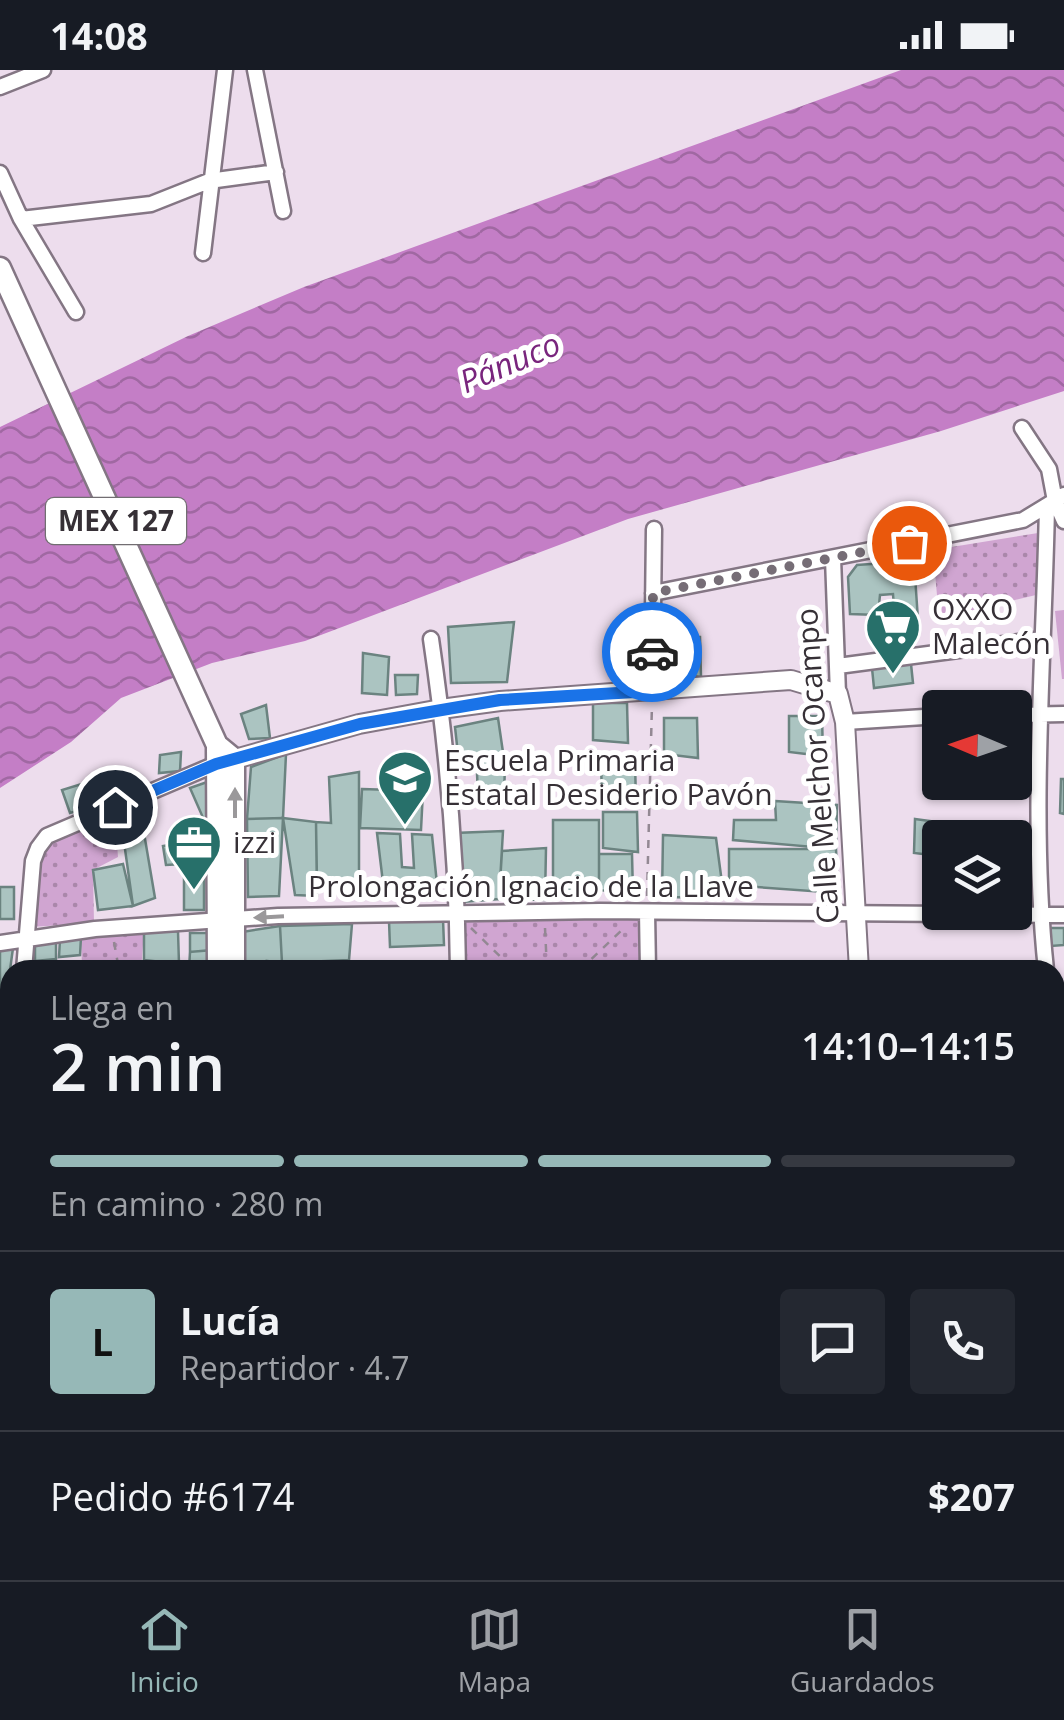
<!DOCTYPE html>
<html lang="es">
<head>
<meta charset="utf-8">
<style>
  :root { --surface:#171b24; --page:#242831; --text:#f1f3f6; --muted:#9ea1a6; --line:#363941; --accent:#96b8b7 }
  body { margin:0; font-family:"Open Sans",sans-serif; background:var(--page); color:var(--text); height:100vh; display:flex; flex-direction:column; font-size:38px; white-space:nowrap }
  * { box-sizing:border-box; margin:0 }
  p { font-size:32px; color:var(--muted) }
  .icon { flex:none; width:55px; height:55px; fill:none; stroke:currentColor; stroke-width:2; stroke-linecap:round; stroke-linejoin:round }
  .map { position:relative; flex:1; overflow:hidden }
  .details { position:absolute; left:0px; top:890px; width:1065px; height:620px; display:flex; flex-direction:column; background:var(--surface); border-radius:30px 30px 0 0; box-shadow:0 2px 8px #0004 }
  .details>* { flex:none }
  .needle { width:65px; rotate:272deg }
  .fabs { position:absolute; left:922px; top:620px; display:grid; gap:20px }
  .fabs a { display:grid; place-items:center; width:110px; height:110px; border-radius:10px; background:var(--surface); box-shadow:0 2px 8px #0004; font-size:50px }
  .pin { position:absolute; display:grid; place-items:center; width:85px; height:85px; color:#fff; margin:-42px; border:5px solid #fff; border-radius:50%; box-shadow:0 2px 10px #0007 }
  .courier { position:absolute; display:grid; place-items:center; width:100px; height:100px; margin:-50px; border:8px solid #1a73e8; border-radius:50%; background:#fff; color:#222; box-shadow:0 2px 12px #0007 }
  .overview em { font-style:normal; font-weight:600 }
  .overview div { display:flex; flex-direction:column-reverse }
  .overview { display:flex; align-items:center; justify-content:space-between; height:170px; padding:0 50px }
  h1 { font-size:65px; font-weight:600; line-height:75px }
  .bar { display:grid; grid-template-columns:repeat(4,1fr); gap:15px 10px; align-content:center; height:120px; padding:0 50px }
  .bar i { height:12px; border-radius:8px; background:var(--line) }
  .bar .selected { background:var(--accent) }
  .bar p { grid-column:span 4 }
  .line { display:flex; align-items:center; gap:25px; padding:0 50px; border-top:2px solid var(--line) }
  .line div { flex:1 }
  .round { display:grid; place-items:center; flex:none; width:105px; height:105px; border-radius:10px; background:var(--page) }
  .status { display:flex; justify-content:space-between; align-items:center; height:70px; padding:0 50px; background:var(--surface); direction:ltr }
  .status svg { height:28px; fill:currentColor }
  .tab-bar { display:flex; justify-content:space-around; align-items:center; height:140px; border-top:2px solid var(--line); background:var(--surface); font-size:28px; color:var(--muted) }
  .tab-bar a { display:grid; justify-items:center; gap:5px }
  .tab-bar .selected { color:var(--accent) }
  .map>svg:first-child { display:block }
  .grass { fill:url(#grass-dots) }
  .pitch { fill:#d0a5d1 }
  .water { fill:url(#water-waves) }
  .building { fill:#abc4c1; stroke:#6b8380; stroke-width:2.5 }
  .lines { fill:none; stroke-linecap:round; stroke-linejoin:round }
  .minor-casing { stroke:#847684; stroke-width:19 }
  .tertiary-casing { stroke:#847684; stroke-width:22 }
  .primary-casing { stroke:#847684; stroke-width:25 }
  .path { stroke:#938893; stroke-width:2.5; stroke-dasharray:8 8; stroke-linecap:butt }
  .minor { stroke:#fff; stroke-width:14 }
  .tertiary { stroke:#fff; stroke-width:18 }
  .primary { stroke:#fff; stroke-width:20 }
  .oneway { fill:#9a989a }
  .done { stroke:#766d76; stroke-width:10; stroke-dasharray:0 18 }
  .route { stroke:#1a73e8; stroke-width:12 }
  .labels { text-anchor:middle; stroke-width:10; stroke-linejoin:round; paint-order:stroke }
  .shield { fill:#fff; stroke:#726e72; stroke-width:2.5 }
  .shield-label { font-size:28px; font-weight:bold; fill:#363036 }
  .poi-label { font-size:30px; fill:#363036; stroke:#fff; text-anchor:start }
  .street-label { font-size:30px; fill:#363036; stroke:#fff }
  .water-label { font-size:32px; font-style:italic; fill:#79257d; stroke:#fff }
</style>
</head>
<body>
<div class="status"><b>14:08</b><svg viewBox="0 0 49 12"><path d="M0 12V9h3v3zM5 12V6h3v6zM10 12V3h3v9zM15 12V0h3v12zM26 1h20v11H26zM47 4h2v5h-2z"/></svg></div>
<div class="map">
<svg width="1064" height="1510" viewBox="0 0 1064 1510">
  <defs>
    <pattern id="grass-dots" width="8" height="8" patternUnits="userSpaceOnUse" patternTransform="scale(2.5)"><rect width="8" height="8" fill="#d0a5d1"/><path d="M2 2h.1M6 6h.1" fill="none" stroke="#aa87aa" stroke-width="1.8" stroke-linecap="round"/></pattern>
    <pattern id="water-waves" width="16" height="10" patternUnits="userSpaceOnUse" patternTransform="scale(2.5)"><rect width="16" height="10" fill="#c47ec6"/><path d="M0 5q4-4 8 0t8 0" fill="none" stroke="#a068a2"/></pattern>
  </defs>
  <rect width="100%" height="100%" fill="#eddded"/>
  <path class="grass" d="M1038,463L1036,525L939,548L933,480Z
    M136,737L144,763L117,774L118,787L93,800L94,853L31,857L35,806L42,779L89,752Z
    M647,842L648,900H458L457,844Z
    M144,862L141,900H70V897H82L81,867Z
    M0,1307L10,1310V1386L0,1385Z"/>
  <path class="pitch" d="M1064,540V609H1062L1055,541Z"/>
  <path class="water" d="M901,0H1064V321L941,361L628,449L305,571L212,593L121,628L71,672L0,718V357L188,266L304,217Z"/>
  <path class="building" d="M914,491L918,550L895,551L893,524L880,525L878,545L850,544L848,507L857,495Z
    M514,552L507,612L451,613L448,557Z
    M666,567H700L701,607L667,603Z
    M363,583L389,587L387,625L362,623Z
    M911,594L913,613L874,618L872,598Z
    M395,605H418L417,624L396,625Z
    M593,633H627L628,673L593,670Z
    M266,635L270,668L249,669L241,644Z
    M789,646H822L823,686L789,682Z
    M498,648L505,696L460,703L455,657Z
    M664,648H697L698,688L664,684Z
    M181,682L180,701L159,703L160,685Z
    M286,684L283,748L247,749L251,697Z
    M601,692H635L636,732L602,729Z
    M505,696L504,725L478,727L477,703Z
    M359,702V813L317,812L316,752L331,753L329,707Z
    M1061,709H1064V744L1060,743Z
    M210,711L212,747L204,750L190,718Z
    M88,712L97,735L70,743L62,720Z
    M362,719L423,721L421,760L360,758Z
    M775,731L837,735L836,779L733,770L734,750H776Z
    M603,742H637L638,782L603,778Z
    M283,748L279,826L248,827L247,749Z
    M283,748L316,752L317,826L295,825Z
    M915,749L959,755L957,768H940V786L914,783Z
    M553,750H599V820H553Z
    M503,761L499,829L463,832L455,763Z
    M144,763L155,828L133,836L124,772Z
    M377,763L400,764L402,797L414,798L412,764L432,765L438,824L421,823V817L397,816V822L384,821Z
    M663,765L716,768L724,828L662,827Z
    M206,769L203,793L166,795L163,776Z
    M546,778L545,830L499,829L502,781Z
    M729,779H836L838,823L729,815Z
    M599,784H632L633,824L599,820Z
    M123,794L133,836L98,840L93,800Z
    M184,805H204V840H184Z
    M0,817H14V849H0Z
    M443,849L444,875L390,877L389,851Z
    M352,854L349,890L282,893L280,856Z
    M280,856L282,893L267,891L268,900H242V862Z
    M1050,858H1064V875L1051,876Z
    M178,861L179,894L144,890V862Z
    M190,863H210L212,880L190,882Z
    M81,867L80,885L59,887L60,869Z
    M56,871V889L35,891V873Z
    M13,878L10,900L9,924L0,921V880Z
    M212,880V900H189L190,882Z
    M0,924H9L5,953L0,952Z
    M1,1392L10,1395V1425L0,1423Z
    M179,1500H205L204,1510H178Z
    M482,1500H516L517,1510H482Z"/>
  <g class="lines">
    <g class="minor-casing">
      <path id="minor" d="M255,0L283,141
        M0,17L43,0
        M0,103L21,149L76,242
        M21,149L151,134L209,111L276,102
        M203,183L225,0
        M1022,358L1049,399L1055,431L1064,451
        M833,488L838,624
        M653,523L1023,450L1064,425
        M431,569C447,678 457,790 458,900
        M838,596L1042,569
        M652,621L654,459
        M1015,645L1064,644
        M845,652L940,646
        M647,842L648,900
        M0,873L95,859L278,846L600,841L1064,845
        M24,900L33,791L38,778L47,766L216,694
        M1046,900C1030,747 1044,590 1047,436
        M1055,986L1064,1070
        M0,1047H10
        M0,1212L10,1105
        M0,1298L10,1299
        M1055,1384L1058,1385L1064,1285
        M0,1451L10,1453
        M310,1500L377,1510
        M898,1500L899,1510
        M104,1510V1500
        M463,1510V1500
        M649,1510V1500"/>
    </g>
    <g class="tertiary-casing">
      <path id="tertiary" d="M221,693L359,654L441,639L500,631L791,610L838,624L845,652L859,900
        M1055,1382L1064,1388
        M1021,1510L1024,1500"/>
    </g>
    <g class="primary-casing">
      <path id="primary" d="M0,198L217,675L234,689V900
        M217,675L218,900
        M220,1500V1510
        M239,1500L240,1510"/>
    </g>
    <path class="path" d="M647,826L652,634
      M471,858L514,900
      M545,858L547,900
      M114,872L119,900
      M580,900L626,856"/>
    <use href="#minor" class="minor"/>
    <use href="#tertiary" class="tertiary"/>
    <use href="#primary" class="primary"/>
  </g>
  <defs><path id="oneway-solid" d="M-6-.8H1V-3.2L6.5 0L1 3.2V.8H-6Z" transform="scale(2.5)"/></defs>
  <g class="oneway">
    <use href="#oneway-solid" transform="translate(235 733) rotate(-90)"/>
    <use href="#oneway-solid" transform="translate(269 847) rotate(177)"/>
  </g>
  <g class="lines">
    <path class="done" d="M652,582L653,523L909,473"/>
    <path class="route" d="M115,737L216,694L360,654L500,630L652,621V582"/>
  </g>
  <defs>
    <g id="supermarket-pin" transform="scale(2.875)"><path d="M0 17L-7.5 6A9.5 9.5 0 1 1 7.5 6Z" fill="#27706a" stroke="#fff"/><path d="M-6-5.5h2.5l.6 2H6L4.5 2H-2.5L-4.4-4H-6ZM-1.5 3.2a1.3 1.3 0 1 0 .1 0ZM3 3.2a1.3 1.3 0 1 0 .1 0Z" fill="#fff"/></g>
    <g id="school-pin" transform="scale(2.875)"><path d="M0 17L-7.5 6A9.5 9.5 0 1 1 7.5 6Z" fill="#27706a" stroke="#fff"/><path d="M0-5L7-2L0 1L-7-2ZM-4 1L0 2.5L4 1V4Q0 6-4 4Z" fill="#fff"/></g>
    <g id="office-pin" transform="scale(2.875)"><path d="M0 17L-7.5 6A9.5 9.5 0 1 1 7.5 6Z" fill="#27706a" stroke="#fff"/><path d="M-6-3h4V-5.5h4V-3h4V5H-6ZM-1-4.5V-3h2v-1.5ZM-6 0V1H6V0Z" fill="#fff"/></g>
  </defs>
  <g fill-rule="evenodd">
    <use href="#supermarket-pin" x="893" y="557"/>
    <use href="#school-pin" x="405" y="708"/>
    <use href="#office-pin" x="194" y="773"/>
  </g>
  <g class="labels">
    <rect class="shield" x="46" y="428" width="140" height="46" rx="8"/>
    <g class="shield-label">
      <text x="116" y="461">MEX 127</text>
    </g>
    <g class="poi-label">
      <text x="932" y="550">OXXO<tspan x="932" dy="34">Malecón</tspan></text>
      <text x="444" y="701">Escuela Primaria<tspan x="444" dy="34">Estatal Desiderio Pavón</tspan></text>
      <text x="233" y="783">izzi</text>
    </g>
    <g class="street-label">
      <text transform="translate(818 696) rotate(-94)" y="10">Calle Melchor Ocampo</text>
      <text x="531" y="827">Prolongación Ignacio de la Llave</text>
    </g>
    <g class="water-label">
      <text transform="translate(510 293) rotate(-23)" y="11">Pánuco</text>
    </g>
  </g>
</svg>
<div class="fabs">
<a><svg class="needle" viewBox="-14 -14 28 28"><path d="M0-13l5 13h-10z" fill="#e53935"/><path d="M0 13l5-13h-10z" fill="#9ea1a6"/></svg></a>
<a><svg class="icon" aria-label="layers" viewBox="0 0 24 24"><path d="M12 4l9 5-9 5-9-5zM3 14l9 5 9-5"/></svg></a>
</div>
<div class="pin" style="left:909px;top:473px;background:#ea580c"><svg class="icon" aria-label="bag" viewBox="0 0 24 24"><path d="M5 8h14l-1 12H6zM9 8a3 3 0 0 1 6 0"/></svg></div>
<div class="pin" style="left:115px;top:737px;background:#1f2937"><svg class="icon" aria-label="home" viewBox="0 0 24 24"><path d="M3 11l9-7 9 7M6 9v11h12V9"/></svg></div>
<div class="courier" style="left:652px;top:582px"><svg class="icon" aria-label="car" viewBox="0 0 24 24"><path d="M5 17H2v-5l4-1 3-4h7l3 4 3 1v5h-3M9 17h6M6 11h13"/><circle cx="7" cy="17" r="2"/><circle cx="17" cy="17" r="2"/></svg></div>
<section class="details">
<div class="overview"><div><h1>2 min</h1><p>Llega en</p></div><em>14:10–14:15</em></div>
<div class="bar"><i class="selected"></i><i class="selected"></i><i class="selected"></i><i></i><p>En camino · 280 m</p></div>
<div class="line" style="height:180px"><b class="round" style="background:var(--accent);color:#111">L</b><div><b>Lucía</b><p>Repartidor · 4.7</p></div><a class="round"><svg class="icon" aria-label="chat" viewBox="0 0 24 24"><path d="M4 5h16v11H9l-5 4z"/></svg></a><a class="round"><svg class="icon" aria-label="phone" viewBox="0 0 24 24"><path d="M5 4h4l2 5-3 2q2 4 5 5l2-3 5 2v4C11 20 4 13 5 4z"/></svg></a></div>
<div class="line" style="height:130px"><div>Pedido #6174</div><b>$207</b></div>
</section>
</div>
<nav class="tab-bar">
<a class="selected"><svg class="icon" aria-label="home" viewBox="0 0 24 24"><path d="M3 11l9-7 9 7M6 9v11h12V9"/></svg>Inicio</a>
<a><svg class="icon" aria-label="map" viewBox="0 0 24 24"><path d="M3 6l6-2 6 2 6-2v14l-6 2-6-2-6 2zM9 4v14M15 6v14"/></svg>Mapa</a>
<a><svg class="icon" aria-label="saved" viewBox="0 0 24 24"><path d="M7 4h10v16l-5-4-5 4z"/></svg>Guardados</a>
</nav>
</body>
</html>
